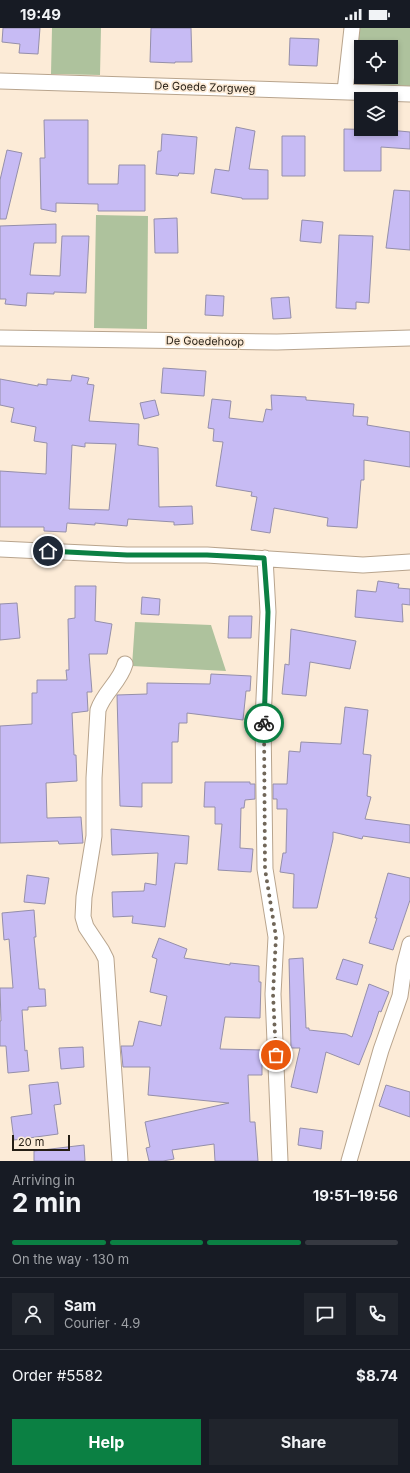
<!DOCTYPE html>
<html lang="en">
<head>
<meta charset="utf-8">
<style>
  :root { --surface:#171b24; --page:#20242c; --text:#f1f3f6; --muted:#9ea1a6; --line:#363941; --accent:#0b8043 }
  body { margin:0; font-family:Inter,sans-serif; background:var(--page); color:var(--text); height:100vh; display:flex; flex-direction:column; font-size:15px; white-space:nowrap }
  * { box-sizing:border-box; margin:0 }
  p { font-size:13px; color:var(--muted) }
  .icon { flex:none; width:22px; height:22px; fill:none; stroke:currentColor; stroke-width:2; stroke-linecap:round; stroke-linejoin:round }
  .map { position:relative; height:1133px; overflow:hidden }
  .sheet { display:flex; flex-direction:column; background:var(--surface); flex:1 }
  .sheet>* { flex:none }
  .controls { position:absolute; left:354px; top:12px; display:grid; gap:8px }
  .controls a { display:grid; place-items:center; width:44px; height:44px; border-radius:0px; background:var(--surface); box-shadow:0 2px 6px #0003; font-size:20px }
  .scale { position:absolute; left:12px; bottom:10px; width:58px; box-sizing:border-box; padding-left:4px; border:2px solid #251e14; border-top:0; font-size:11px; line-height:14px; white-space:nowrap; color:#251e14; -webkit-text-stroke:3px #fcebd7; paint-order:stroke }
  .pin { position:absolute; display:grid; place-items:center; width:34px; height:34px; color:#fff; margin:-17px; border:2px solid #fff; border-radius:50%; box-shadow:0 1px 4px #0007 }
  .courier { position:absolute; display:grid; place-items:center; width:40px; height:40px; margin:-20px; border:3px solid #0b8043; border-radius:50%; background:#fff; color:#222; box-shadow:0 1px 5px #0007 }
  .summary em { font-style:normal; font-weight:700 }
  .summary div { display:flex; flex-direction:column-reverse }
  .summary { display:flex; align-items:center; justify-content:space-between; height:68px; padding:0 12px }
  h1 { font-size:26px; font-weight:700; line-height:30px }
  .bar { display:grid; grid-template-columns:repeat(4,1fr); gap:6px 4px; align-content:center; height:48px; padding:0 12px }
  .bar i { height:5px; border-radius:3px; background:var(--line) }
  .bar .on { background:var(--accent) }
  .bar p { grid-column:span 4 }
  .line { display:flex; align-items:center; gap:10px; padding:0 12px; border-top:1px solid var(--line) }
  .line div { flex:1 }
  .round { display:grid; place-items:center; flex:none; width:42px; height:42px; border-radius:0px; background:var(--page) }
  .cta { display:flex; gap:8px; margin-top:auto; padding:8px 12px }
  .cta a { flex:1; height:46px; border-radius:0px; background:var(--accent); color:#fff; font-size:16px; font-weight:700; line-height:46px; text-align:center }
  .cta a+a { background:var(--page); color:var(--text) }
  .status { display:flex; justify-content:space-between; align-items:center; height:28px; padding:0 20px; background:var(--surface); direction:ltr }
  .status svg { height:11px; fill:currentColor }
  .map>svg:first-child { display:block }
  .green { fill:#aec29d; fill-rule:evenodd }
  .building { fill:#c7bbf4; stroke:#958faa; fill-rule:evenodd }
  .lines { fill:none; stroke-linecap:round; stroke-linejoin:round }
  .street-casing { stroke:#b8a48d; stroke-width:17 }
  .street { stroke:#fff; stroke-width:15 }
  .done { stroke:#706658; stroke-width:4; stroke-dasharray:0 7.2 }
  .route { stroke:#0b8043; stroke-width:5 }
  .labels { text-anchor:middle; stroke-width:3.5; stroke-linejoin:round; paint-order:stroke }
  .street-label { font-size:11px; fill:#251e14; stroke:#fcebd7 }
</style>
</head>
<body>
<div class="status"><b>19:49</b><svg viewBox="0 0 49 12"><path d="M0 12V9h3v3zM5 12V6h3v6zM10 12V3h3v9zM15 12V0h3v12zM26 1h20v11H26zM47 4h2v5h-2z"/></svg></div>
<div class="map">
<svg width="410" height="1133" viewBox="0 0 410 1133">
  <rect width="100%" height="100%" fill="#fcebd7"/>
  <path class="green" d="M52,0H101L100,47L51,46Z
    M360,0H410V59C398,59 363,61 355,53L353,42ZM361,19H391V49H361Z
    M96,187L148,188L147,301L94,300Z
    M135,594L211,597L226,643L132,638Z"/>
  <path class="building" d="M3,0H40L38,26L19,25L20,16L2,14Z
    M151,0H191L192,34H175V35L150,34Z
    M290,10L319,11L317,38L289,37Z
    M44,92H88V156H118L119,137H145V183H98V176L56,175V184L41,181L40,130H45Z
    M236,99L255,103L249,141L268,142V171H242V170L211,165L215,141L229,143Z
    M344,101L389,102L410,104V121L381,119V143H344Z
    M162,106L197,109L194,146L179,145L178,148L156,146L158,123H161Z
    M282,108H305V148H282Z
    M7,122L22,125L6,191H0V152Z
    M394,162L410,163V222L386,220Z
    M177,190L178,225H155L154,191Z
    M302,192L323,194L321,215L300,213Z
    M56,196V215H34L30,247L60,248L62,208H89L86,265L54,264V266L27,265L26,278L5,276L6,271H0V198Z
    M339,207L373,208L369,275L356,274V281L336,280Z
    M206,267L224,268L223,288L205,287Z
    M289,269L291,290L273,291L271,270Z
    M163,340L206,343L204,368L161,365Z
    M72,347L89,350L87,356L94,357L89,393L139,396L138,417L158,420L159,479L192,478L193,496L174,497V494L128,491L127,498L95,495V497L67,495L66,504L44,503V499H0V443L46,446L47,415L34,413L36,399L11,394L14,380L0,377V351L38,358V356L47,357V351L71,353ZM85,415L116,416L109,482L69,481L72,417L85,419Z
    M271,367L306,369V372L354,376L353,388L368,389L367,397L410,404V439L364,432V452H361L357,500L327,498L328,490L274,480L270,505L251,502L257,469L251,468L252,464L216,458L223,414L213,413L214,401L208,400L212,371L231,373L229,390L263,394L266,381L272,382Z
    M155,372L159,387L144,391L140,375Z
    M378,553L399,556L398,560L410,561V577L402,576L403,594L355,589L357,562L376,564Z
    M75,558H96L95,593L112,596L107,626H89L92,664H87L88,683L72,685L74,727H76L77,753L46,755L47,790L81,789L83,815L59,816L58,813L0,815V698L32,696V665H37V652H67L66,642H69L68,591L75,590Z
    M142,569L160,571L159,587L141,586Z
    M17,575L20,610L0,612V576Z
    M229,588H252L251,610H228Z
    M291,601L356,613L350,641L310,634L306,668L282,666L285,636L289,637Z
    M211,646L251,648L250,663H246L243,692L187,685V695H179L178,714H172V755H142V779L120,778L117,667L147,666V655L210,656Z
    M345,679L368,682L363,726L371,727L367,768L371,769L365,791L410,797V815L363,808L362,811L333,804V811L317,880H293L294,846L280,844L283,825H286L287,781H277V771H273V756H287L289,723L300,724L301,714L341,716Z
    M205,754H250V756H255V771L245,772L244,780H241L240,820L253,821L251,844L218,842L222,796H215V779H204Z
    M111,801L189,808L187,836L175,835L165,899L132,895L133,888L113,889L112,864L144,863L145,855L156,857L158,825L112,827Z
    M388,845L410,850V872L393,922L369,915L377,890H375Z
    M27,847L49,850L45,876L24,874Z
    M34,882L36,909H34L39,961H45L46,978L28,979V982H22L25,1023L27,1022L29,1043L8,1045L6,1018H0V993H1L0,960H13L9,911L4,912L2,885Z
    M159,910L187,921L184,930L230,937V935L259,938V954H261L260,990L225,989L220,1021L262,1022V1047H248L250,1094H255L258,1133H215L214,1116L172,1122L174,1131L163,1133H149L146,1120L150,1119L145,1094L229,1075L148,1067L150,1039H123L121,1018H133L139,993L161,998L167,968L150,964L157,931L152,929Z
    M303,930L306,1000H309V1002L346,1006L352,1009L369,956L389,964L381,984L379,983L371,1007L359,1037L326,1024L317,1065L291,1059L300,1020H291L289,931Z
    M343,931L363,937L357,957L336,951Z
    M83,1019L84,1039L61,1041L59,1020Z
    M58,1054L61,1076L54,1077L58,1106L14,1112L11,1089L32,1086L29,1057Z
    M386,1057L410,1064V1089L379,1078Z
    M300,1100L323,1103L321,1121L298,1117Z
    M84,1117L85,1133H34V1123Z"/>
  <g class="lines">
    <g class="street-casing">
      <path id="street" d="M0,53L410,66
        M345,63L352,0
        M0,310L277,314L410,310
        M0,521L127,527H207L363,537L410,534
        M265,530L268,584L263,692L265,841L276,909L273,966L280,1133
        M120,1133L106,931L102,923L86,899L83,889L84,869L94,808V750L98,682C104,664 120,654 125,636
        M349,1133L381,1022L400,968L404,939L410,916"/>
    </g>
    <use href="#street" class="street"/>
  </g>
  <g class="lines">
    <path class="done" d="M264,695L265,841L276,909L273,966L276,1027"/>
    <path class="route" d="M48,523L127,527H207L264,530L268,584L264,695"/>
  </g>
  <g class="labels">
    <g class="street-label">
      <text transform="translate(205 59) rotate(2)" y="4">De Goede Zorgweg</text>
      <text transform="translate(205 313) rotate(1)" y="4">De Goedehoop</text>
    </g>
  </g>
</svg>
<div class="controls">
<a><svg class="icon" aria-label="locate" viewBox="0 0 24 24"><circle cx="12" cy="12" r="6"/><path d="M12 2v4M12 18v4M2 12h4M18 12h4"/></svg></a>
<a><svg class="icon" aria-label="layers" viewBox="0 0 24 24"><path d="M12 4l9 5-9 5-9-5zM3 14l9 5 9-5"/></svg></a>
</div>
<div class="scale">20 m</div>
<div class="pin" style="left:276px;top:1027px;background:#ea580c"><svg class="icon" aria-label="bag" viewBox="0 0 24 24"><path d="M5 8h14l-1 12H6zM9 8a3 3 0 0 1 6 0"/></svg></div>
<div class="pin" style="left:48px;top:523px;background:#1f2937"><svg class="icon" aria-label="home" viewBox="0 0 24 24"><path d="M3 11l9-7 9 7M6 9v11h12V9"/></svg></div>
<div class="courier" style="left:264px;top:695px"><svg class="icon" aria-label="bike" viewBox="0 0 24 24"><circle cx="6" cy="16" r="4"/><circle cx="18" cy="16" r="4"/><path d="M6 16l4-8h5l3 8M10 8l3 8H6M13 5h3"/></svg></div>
</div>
<section class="sheet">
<div class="summary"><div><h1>2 min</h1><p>Arriving in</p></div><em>19:51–19:56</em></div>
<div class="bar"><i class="on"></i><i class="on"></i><i class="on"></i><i></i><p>On the way · 130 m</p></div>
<div class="line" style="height:72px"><a class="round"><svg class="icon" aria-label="person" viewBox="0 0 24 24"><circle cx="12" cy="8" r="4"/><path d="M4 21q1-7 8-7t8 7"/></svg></a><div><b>Sam</b><p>Courier · 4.9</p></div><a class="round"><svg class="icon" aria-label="chat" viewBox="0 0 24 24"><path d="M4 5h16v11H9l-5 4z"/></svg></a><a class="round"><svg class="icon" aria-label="phone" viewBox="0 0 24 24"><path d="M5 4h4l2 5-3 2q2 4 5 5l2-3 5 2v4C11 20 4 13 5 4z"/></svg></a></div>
<div class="line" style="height:52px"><div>Order #5582</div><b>$8.74</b></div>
<div class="cta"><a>Help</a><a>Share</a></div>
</section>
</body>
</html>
